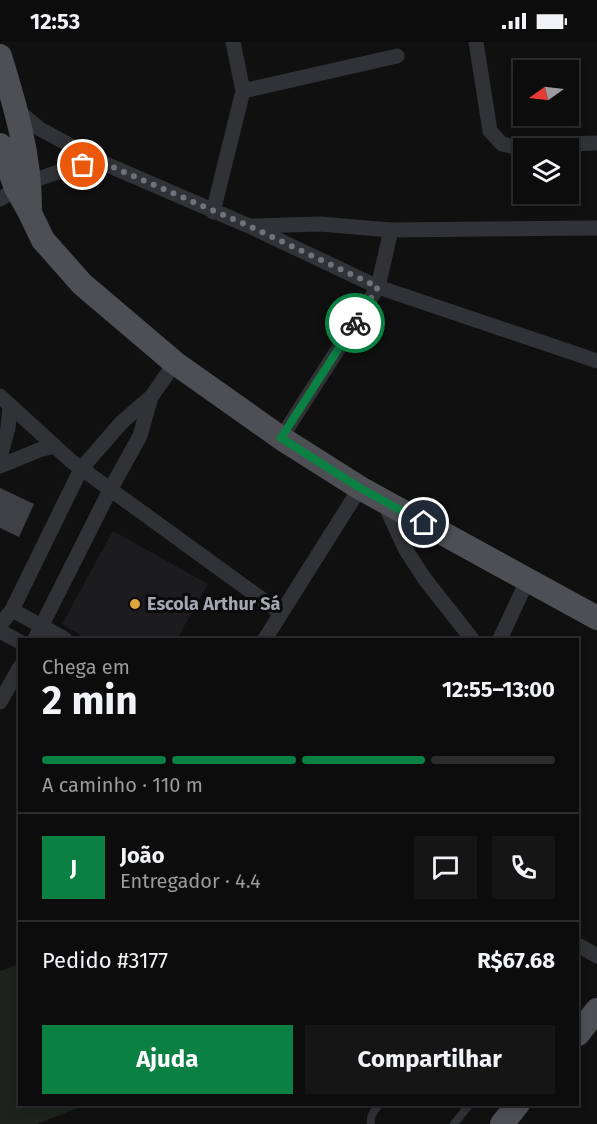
<!DOCTYPE html>
<html lang="pt">
<head>
<meta charset="utf-8">
<style>
  :root { --surface:#0c0c0d; --page:#151516; --text:#f1f3f6; --muted:#9a9b9d; --line:#2c2c2e; --accent:#0b8043 }
  body { margin:0; font-family:"Fira Sans",sans-serif; background:var(--page); color:var(--text); height:100vh; display:flex; flex-direction:column; font-size:22px; white-space:nowrap }
  * { box-sizing:border-box; margin:0 }
  p { font-size:20px; color:var(--muted) }
  .icon { flex:none; width:33px; height:33px; fill:none; stroke:currentColor; stroke-width:2; stroke-linecap:round; stroke-linejoin:round }
  .map { position:relative; flex:1; overflow:hidden }
  .details { position:absolute; left:18px; top:596px; width:561px; height:468px; display:flex; flex-direction:column; background:var(--surface); border-radius:0px; box-shadow:0 3px 9px #0003,0 0 0 2px var(--line) }
  .details>* { flex:none }
  .needle { width:39px; rotate:256deg }
  .buttons { position:absolute; left:513px; top:18px; display:grid; gap:12px }
  .buttons a { display:grid; place-items:center; width:66px; height:66px; border-radius:0px; background:var(--surface); box-shadow:0 3px 9px #0003,0 0 0 2px var(--line); font-size:30px }
  .pin { position:absolute; display:grid; place-items:center; width:51px; height:51px; color:#fff; margin:-26px; border:3px solid #fff; border-radius:50%; box-shadow:0 2px 6px #0007 }
  .courier { position:absolute; display:grid; place-items:center; width:60px; height:60px; margin:-30px; border:4px solid #0b8043; border-radius:50%; background:#fff; color:#222; box-shadow:0 2px 8px #0007 }
  .summary em { font-style:normal; font-weight:700 }
  .summary div { display:flex; flex-direction:column-reverse }
  .summary { display:flex; align-items:center; justify-content:space-between; height:102px; padding:0 24px }
  h1 { font-size:39px; font-weight:700; line-height:45px }
  .bar { display:grid; grid-template-columns:repeat(4,1fr); gap:9px 6px; align-content:center; height:72px; padding:0 24px }
  .bar i { height:8px; border-radius:4px; background:var(--line) }
  .bar .active { background:var(--accent) }
  .bar p { grid-column:span 4 }
  .line { display:flex; align-items:center; gap:15px; padding:0 24px; border-top:2px solid var(--line) }
  .line div { flex:1 }
  .round { display:grid; place-items:center; flex:none; width:63px; height:63px; border-radius:0px; background:var(--page) }
  .primary-button { display:flex; gap:12px; margin-top:auto; padding:12px 24px }
  .primary-button a { flex:1; height:69px; border-radius:0px; background:var(--accent); color:#fff; font-size:24px; font-weight:700; line-height:69px; text-align:center }
  .primary-button a+a { background:var(--page); color:var(--text) }
  .status { display:flex; justify-content:space-between; align-items:center; height:42px; padding:0 30px; background:var(--surface); direction:ltr }
  .status svg { height:16px; fill:currentColor }
  .map>svg:first-child { display:block }
  .built { fill:#1c1c1e }
  .green { fill:#1c231d }
  .building { fill:#3f4044 }
  .lines { fill:none; stroke-linecap:round; stroke-linejoin:round }
  .lane { stroke:#313235; stroke-width:8 }
  .street { stroke:#313235; stroke-width:15 }
  .primary { stroke:#4d4f54; stroke-width:24 }
  .done { stroke:#6f7278; stroke-width:6; stroke-dasharray:0 10.8 }
  .route { stroke:#0b8043; stroke-width:8 }
  .poi-dot { fill:#dda63b; stroke:#0b0b0c; stroke-width:2 }
  .labels { text-anchor:middle; stroke-width:6; stroke-linejoin:round; paint-order:stroke }
  .poi-label { font-size:18px; font-weight:bold; fill:#a2a7b0; stroke:#0b0b0c; text-anchor:start }
</style>
</head>
<body>
<div class="status"><b>12:53</b><svg viewBox="0 0 49 12"><path d="M0 12V9h3v3zM5 12V6h3v6zM10 12V3h3v9zM15 12V0h3v12zM26 1h20v11H26zM47 4h2v5h-2z"/></svg></div>
<div class="map">
<svg width="597" height="1082" viewBox="0 0 597 1082">
  <rect width="100%" height="100%" fill="#101011"/>
  <path class="built" d="M113,489L208,542L177,597H87L62,582Z"/>
  <path class="green" d="M19,922L20,1062H88L37,1082H0V929Z"/>
  <path class="building" d="M0,446L34,462L19,495L0,486Z"/>
  <g class="lines">
    <path class="lane" d="M371,1082C369,1074 375,1067 380,1062
      M454,1082L470,1062"/>
    <path class="street" d="M476,0L490,89L502,102L511,104L597,101
      M243,49L397,14
      M18,69L40,87L101,120L249,184L378,245L597,319
      M0,157C31,136 64,127 101,120
      M213,170L243,49L233,0
      M252,184L320,182L391,188L597,186
      M0,354L71,419L281,571
      M281,396L378,245L391,188
      M0,415L8,386L10,364
      M0,424L39,408L54,404
      M383,459L406,508L424,536L472,597
      M12,568L65,597
      M0,583L12,568L81,427L122,380L151,355L175,321
      M0,589L20,600
      M35,597L110,448L140,394L151,355
      M265,597L360,446
      M500,597L528,537
      M0,660L20,625
      M578,903L597,914"/>
    <path class="primary" d="M0,14C15,63 30,113 30,165
      M0,103L16,146L30,171L43,198L82,242L175,321L281,396L360,446L597,576
      M578,992L597,968
      M502,1082L518,1062"/>
  </g>
  <g class="lines">
    <path class="done" d="M83,123L101,120L249,184L378,245L355,281"/>
    <path class="route" d="M355,281L281,396L360,446L424,481"/>
  </g>
  <circle class="poi-dot" cx="135" cy="562" r="6"/>
  <g class="labels">
    <g class="poi-label">
      <text x="147" y="568">Escola Arthur Sá</text>
    </g>
  </g>
</svg>
<div class="buttons">
<a><svg class="needle" viewBox="-14 -14 28 28"><path d="M0-13l5 13h-10z" fill="#e53935"/><path d="M0 13l5-13h-10z" fill="#9a9b9d"/></svg></a>
<a><svg class="icon" aria-label="layers" viewBox="0 0 24 24"><path d="M12 4l9 5-9 5-9-5zM3 14l9 5 9-5"/></svg></a>
</div>
<div class="pin" style="left:83px;top:123px;background:#ea580c"><svg class="icon" aria-label="bag" viewBox="0 0 24 24"><path d="M5 8h14l-1 12H6zM9 8a3 3 0 0 1 6 0"/></svg></div>
<div class="pin" style="left:424px;top:481px;background:#1f2937"><svg class="icon" aria-label="home" viewBox="0 0 24 24"><path d="M3 11l9-7 9 7M6 9v11h12V9"/></svg></div>
<div class="courier" style="left:355px;top:281px"><svg class="icon" aria-label="bike" viewBox="0 0 24 24"><circle cx="6" cy="16" r="4"/><circle cx="18" cy="16" r="4"/><path d="M6 16l4-8h5l3 8M10 8l3 8H6M13 5h3"/></svg></div>
<section class="details">
<div class="summary"><div><h1>2 min</h1><p>Chega em</p></div><em>12:55–13:00</em></div>
<div class="bar"><i class="active"></i><i class="active"></i><i class="active"></i><i></i><p>A caminho · 110 m</p></div>
<div class="line" style="height:108px"><b class="round" style="background:var(--accent);color:#fff">J</b><div><b>João</b><p>Entregador · 4.4</p></div><a class="round"><svg class="icon" aria-label="chat" viewBox="0 0 24 24"><path d="M4 5h16v11H9l-5 4z"/></svg></a><a class="round"><svg class="icon" aria-label="phone" viewBox="0 0 24 24"><path d="M5 4h4l2 5-3 2q2 4 5 5l2-3 5 2v4C11 20 4 13 5 4z"/></svg></a></div>
<div class="line" style="height:78px"><div>Pedido #3177</div><b>R$67.68</b></div>
<div class="primary-button"><a>Ajuda</a><a>Compartilhar</a></div>
</section>
</div>
</body>
</html>
